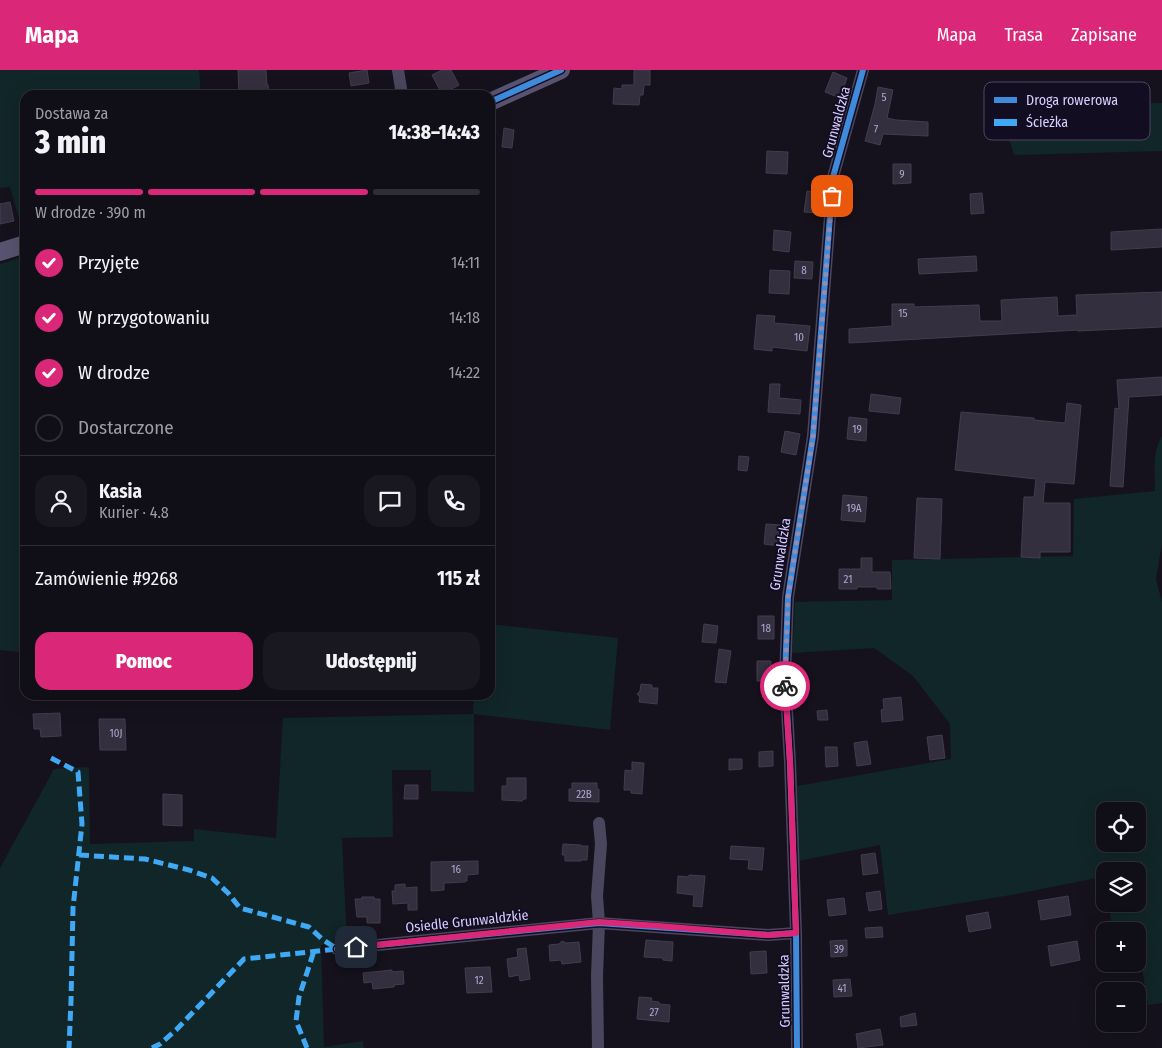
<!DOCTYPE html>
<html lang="pl">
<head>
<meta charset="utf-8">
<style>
  :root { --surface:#100e16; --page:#19171f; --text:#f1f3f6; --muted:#9c9ca1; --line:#302e35; --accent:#db2777 }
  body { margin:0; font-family:"Fira Sans Condensed",sans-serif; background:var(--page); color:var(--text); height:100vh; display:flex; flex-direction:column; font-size:19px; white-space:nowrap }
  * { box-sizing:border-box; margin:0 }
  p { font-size:16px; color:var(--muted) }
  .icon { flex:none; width:28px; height:28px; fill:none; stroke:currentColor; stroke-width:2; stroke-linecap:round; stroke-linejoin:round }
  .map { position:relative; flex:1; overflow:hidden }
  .drawer { position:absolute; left:20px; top:20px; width:475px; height:610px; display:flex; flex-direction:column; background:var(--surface); border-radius:15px; box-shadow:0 5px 20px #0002,0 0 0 1px var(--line) }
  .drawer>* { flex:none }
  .buttons { position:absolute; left:1096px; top:732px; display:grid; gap:10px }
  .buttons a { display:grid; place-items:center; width:50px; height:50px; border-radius:10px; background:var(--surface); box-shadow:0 5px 20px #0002,0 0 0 1px var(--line); font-size:25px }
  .pin { position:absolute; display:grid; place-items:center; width:42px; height:42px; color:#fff; margin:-21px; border-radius:10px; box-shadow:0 2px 8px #0006 }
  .courier { position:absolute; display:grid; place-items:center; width:50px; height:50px; margin:-25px; border:4px solid #db2777; border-radius:50%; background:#fff; color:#222; box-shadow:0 1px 6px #0007 }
  .summary em { font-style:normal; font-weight:800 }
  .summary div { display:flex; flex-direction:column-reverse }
  .summary { display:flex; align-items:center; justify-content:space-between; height:85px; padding:0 15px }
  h1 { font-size:32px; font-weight:800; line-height:38px }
  .bar { display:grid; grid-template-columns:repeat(4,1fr); gap:8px 5px; align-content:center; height:60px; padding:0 15px }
  .bar i { height:6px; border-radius:4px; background:var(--line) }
  .bar .selected { background:var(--accent) }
  .bar p { grid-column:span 4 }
  .line { display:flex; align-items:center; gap:12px; padding:0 15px; border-top:1px solid var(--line) }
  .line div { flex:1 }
  .round { display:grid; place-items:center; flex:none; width:52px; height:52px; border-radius:15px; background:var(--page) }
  ol { padding:0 15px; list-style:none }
  li { display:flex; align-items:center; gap:15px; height:55px }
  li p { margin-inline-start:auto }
  li .icon { padding:5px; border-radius:50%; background:var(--accent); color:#fff; stroke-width:4 }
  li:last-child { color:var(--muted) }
  li i { width:28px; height:28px; border:2px solid var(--line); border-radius:50% }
  .primary-button { display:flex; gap:10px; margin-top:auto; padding:10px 15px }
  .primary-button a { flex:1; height:58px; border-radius:15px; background:var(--accent); color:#fff; font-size:20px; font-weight:800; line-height:58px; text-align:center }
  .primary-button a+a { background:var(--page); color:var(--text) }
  header { display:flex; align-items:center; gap:30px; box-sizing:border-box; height:70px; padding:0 25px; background:var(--accent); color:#fff }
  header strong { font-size:24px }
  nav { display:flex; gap:28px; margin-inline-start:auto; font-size:18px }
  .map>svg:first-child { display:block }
  .green { fill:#112629; fill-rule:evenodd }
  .building { fill:#332f3f; stroke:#423c50 }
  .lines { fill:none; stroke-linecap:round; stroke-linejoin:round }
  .street { stroke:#4a465d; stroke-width:12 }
  .secondary { stroke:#575370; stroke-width:18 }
  .quiet { stroke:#3fa9f5; stroke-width:5; stroke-dasharray:10 5; stroke-linecap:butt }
  .cycleway-casing { stroke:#130d21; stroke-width:9 }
  .cycleway { stroke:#408adc; stroke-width:6 }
  .done { stroke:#948cb0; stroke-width:5; stroke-dasharray:0 9 }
  .route { stroke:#db2777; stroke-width:6 }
  .labels { text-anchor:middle; stroke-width:4; stroke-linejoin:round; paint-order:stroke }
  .number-label { font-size:11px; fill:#afa6cf }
  .street-label { font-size:14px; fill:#d8cdff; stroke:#130d21 }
  .key { fill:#130d21; stroke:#4e4764; stroke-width:1 }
  .key-label { font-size:14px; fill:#d8cdff }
</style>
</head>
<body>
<header>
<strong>Mapa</strong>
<nav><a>Mapa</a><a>Trasa</a><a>Zapisane</a></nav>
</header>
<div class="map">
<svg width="1162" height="978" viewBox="0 0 1162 978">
  <rect width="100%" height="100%" fill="#15121d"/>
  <path class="green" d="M0,0H199L201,25H25L24,165L10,117L0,118Z
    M1162,33V81L1014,85L999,36Z
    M25,186V583L0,580V194Z
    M1162,366V473L1156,509L1162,532V933L1148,935L1141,892L1138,893V861H1113L1108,834H1138V801H1105V818L1102,807L1011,825L888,845L880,775L798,791L797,716L951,689L950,654L913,606L874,578L792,583L795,532L892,530V490L1073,486L1074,429L1155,421C1155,403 1152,382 1162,366ZM1105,741H1138V774H1105Z
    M490,554L618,568L610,660L474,644V722L431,721V700H392L393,767L342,768L347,873L321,875L324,977L363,971L364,978H0V798L54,699L89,697L90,774L194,771V759L276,768L283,648L473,644L474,625H490Z"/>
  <path class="building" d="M238,0H266L267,15H268L269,25H239Z
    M367,0L369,13L351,16L349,3Z
    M442,0H451L459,15L442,24L432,5Z
    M634,0H650V15H644L643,25H640L639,35L613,34L614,18L622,19V15H634Z
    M833,2L847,8L840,28L825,22Z
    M878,17L893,20L887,48L896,50L928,52V66L883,64L880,75L865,71L875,34Z
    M504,58L514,60L512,78L502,77Z
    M767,81L788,82L787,104L766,103Z
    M893,94H911V113L893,114Z
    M807,121L821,123L818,143L804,142Z
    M982,123L984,143L971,144L970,124Z
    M10,132L14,151L0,154V134Z
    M1162,159V177L1111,180V162Z
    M774,160L791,162L789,182L773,180Z
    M976,186L977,201L919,204L918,189Z
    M795,191L813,192L812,209L794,208Z
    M770,200L790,201L789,224L769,223Z
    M1162,222V257L1078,261V260L849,273V259L892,256V234H914V237L979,235L980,251H1002L1001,230L1057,227L1058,246L1077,245L1076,225Z
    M757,245L775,246L774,253L810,256L807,281L772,277V281L754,279Z
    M1162,307V325L1129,327L1123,417L1110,416L1115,338L1119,339L1117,310Z
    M770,314H780L779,328L801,330L800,344L768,342Z
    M871,324L901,328L899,344L869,341Z
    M1067,333L1081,335L1074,414L1045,412L1043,433H1070V482H1040V488L1021,487L1024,427H1034L1036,409L955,400L961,342L1034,348V350L1065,353Z
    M849,347L867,349L866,371L847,369Z
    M785,361L800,364L796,385L781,382Z
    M739,386L749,387L747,401L738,400Z
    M843,425L867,427L865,452L841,450Z
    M917,428L942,429L940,489L914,488Z
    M766,454L781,455L779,476L764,474Z
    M861,488H872V502H890L891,519H877V517H857V519H839V499H861Z
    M758,546H774V569H758Z
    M704,554L718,556L716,573L702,572Z
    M719,579L731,581L726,613L715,612Z
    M757,591H771V611H757Z
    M641,614L652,615V618H658L657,634L639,632L640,627L637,624L640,621Z
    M901,627L903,650L882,652L881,640L884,639L883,629Z
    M827,640L828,650H818L817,641Z
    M60,643L61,666L41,667L40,659H34L33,644Z
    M99,649H125L126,680H100Z
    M942,665L945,688L930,690L927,667Z
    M867,671L871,694L857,696L854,673Z
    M825,677H837L838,696L826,697Z
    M773,681V696L759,697V682Z
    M729,689H742V699L729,700Z
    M632,692L644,693L642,724L631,723V720H624L625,700L632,701Z
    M507,708H526V729H524L522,731L502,730V716H507Z
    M572,713H597V719H599V732L569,731V719H572Z
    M405,715H418V729H404Z
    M163,724L182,725V756L163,755Z
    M563,774L581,775V776H588L587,790H581V791H565V785H562Z
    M731,776L764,778L762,800L748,799L749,790L730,789Z
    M875,783L878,803L863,805L861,785Z
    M478,791V804L467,805V811H465V812L444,813V820L431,821V792Z
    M689,805L705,806L702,837L693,836L694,825L677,823L678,806L689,807Z
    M405,814V818L417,817V840H408V833L393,834L392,821H395V815Z
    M880,821L882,839L869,841L866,823Z
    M1068,826L1071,845L1041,850L1038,831Z
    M362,827H374V829H380V853H367V847H357L355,829H362Z
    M844,828L846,844L829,846L827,830Z
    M988,842L991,858L969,862L966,846Z
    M882,857L883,867L866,868L865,858Z
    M646,870L673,872L672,891L663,890V888L644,887Z
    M847,870V886L831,887L830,871Z
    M562,871L566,873L579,872L581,892L562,894L561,890L550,891L549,875L559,874Z
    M1077,871L1080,890L1051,896L1048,876Z
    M526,878L530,909L520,911L519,905L509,907L507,889L518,887L517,879Z
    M766,881L767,903L751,904L750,882Z
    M490,897L492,922L467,923L465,898Z
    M392,900V902L403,901L404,914L394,915V917L373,919L372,912L364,913L363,903Z
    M850,909L852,926L834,927L833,910Z
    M639,927L652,928L651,931L659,932V934L670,935L669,952L637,949Z
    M915,943L917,955L901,957L900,947Z
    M880,959L883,975L858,978L856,964Z"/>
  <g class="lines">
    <path class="street" d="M398,0L402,25
      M337,879L599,853L768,865L796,863
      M598,978L597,906L599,853L597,826L601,774L599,753
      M797,978L796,863L790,692L785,607L788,527L813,366L833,107L863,0"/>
    <path class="secondary" d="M490,32L561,0
      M0,182L25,174"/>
    <path class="quiet" d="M51,688L78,702L82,754L73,838L71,931L69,978
      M79,785L145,789L189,800L212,808L228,823L240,838L309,857L322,869L337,879
      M152,978L160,974L176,960L244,889L337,879
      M307,978L296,951L299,927L314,881"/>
    <g class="cycleway-casing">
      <path id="cycleway" d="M490,32L561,0
        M337,879L599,853L768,865L796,863
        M797,978L796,863L790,692L785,607L788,527L813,366L833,107L863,0"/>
    </g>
    <use href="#cycleway" class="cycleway"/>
  </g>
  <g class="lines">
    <path class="done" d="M785,616L788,527L813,366L832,126"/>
    <path class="route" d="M356,877L599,852L659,856L768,865L796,863L790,692L785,616"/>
  </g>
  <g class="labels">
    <g class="number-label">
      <text x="884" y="31">5</text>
      <text x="876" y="63">7</text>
      <text x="902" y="108">9</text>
      <text x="804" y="204">8</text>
      <text x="903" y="247">15</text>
      <text x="799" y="271">10</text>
      <text x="857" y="363">19</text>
      <text x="854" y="442">19A</text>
      <text x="848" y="513">21</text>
      <text x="766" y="562">18</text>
      <text x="116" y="667">10J</text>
      <text x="584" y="728">22B</text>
      <text x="456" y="803">16</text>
      <text x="839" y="883">39</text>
      <text x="479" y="914">12</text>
      <text x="842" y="922">41</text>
      <text x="654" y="946">27</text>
    </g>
    <g class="street-label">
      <text transform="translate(836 52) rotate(-75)" y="5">Grunwaldzka</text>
      <text transform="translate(780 484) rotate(-81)" y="5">Grunwaldzka</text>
      <text transform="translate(467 851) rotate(-6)" y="5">Osiedle Grunwaldzkie</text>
      <text transform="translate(784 921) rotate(-91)" y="5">Grunwaldzka</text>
    </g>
  </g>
  <rect x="984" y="12" width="166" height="58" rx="8" class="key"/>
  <rect x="994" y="27" width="23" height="6" fill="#408adc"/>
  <rect x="994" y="49" width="23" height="7" fill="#3fa9f5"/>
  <g class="key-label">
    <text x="1026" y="35">Droga rowerowa</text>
    <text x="1026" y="57">Ścieżka</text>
  </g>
</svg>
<div class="buttons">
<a><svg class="icon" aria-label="locate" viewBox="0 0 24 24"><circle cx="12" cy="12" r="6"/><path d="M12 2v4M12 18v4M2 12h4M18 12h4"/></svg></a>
<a><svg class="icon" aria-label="layers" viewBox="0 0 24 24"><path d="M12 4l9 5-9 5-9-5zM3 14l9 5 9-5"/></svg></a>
<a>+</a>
<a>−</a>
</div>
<div class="pin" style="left:832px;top:126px;background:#ea580c"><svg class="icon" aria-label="bag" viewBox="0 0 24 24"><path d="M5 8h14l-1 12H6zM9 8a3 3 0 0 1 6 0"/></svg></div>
<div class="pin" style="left:356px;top:877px;background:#1f2937"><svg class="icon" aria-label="home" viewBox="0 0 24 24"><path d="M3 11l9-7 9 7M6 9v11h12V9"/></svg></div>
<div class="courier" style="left:785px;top:616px"><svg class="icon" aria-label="bike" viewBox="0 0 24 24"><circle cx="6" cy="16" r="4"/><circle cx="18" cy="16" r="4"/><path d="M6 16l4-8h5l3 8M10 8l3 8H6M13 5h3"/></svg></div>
<section class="drawer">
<div class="summary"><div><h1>3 min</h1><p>Dostawa za</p></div><em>14:38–14:43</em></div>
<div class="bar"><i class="selected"></i><i class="selected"></i><i class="selected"></i><i></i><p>W drodze · 390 m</p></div>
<ol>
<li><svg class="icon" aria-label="check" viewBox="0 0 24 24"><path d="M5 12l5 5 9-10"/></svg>Przyjęte<p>14:11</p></li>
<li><svg class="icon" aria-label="check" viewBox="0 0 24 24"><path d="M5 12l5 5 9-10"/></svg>W przygotowaniu<p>14:18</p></li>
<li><svg class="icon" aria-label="check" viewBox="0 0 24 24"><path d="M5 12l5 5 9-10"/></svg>W drodze<p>14:22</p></li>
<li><i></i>Dostarczone</li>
</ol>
<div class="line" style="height:90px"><a class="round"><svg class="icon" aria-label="person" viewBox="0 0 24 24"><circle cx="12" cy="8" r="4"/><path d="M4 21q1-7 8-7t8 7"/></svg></a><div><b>Kasia</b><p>Kurier · 4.8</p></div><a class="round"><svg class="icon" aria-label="chat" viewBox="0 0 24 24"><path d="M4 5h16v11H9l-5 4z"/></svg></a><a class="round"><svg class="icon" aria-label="phone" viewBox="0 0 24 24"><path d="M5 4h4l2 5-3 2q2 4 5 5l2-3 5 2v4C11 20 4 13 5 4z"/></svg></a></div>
<div class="line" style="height:65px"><div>Zamówienie #9268</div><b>115 zł</b></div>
<div class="primary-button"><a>Pomoc</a><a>Udostępnij</a></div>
</section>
</div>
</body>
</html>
